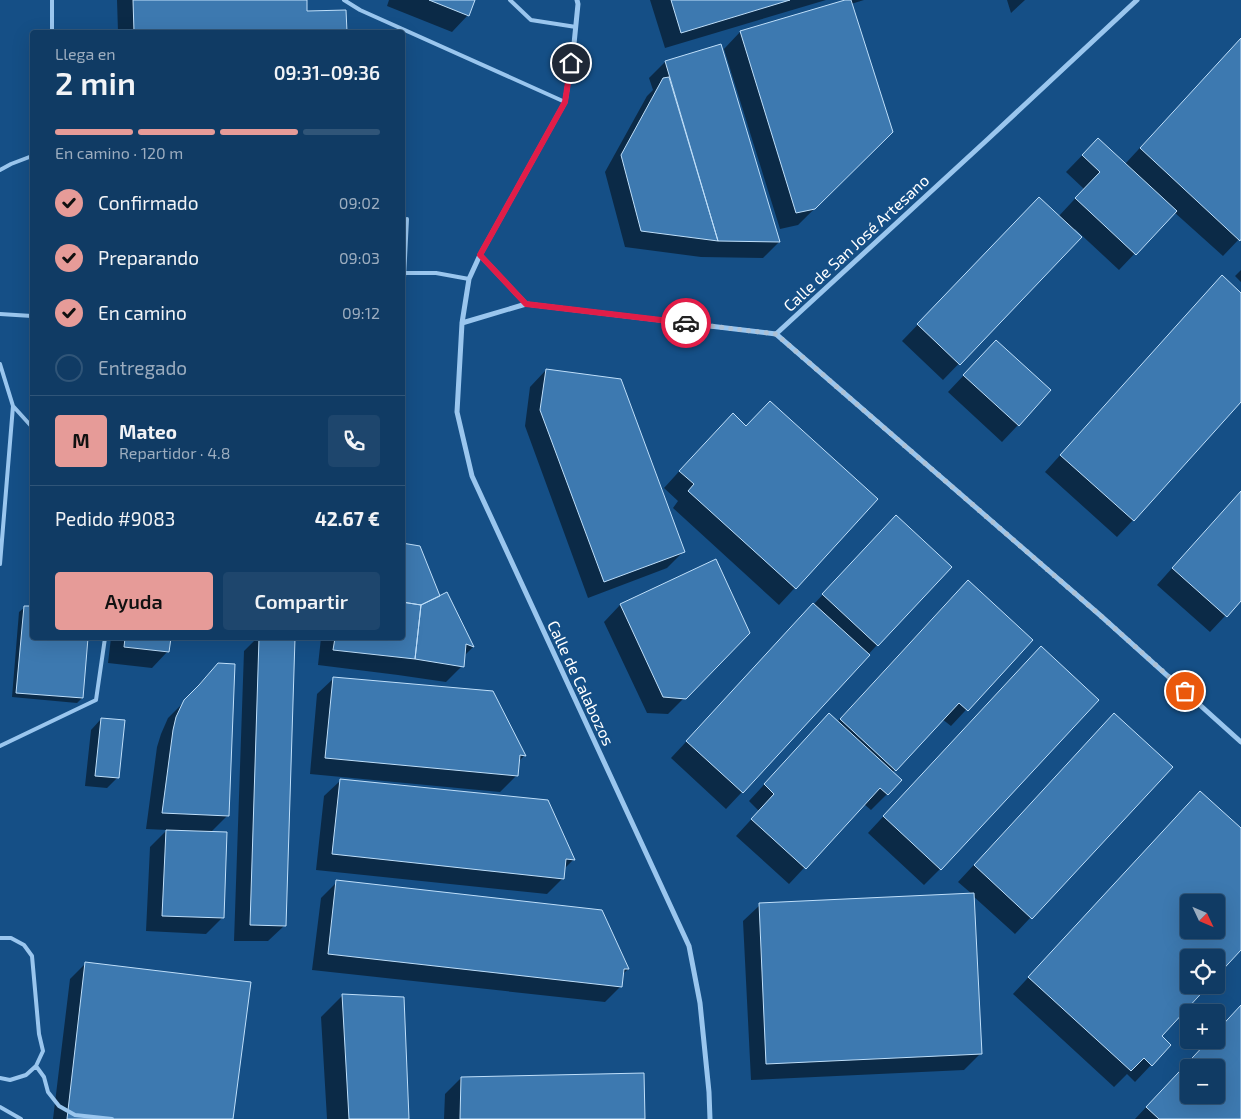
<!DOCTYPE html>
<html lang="es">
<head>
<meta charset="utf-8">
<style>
  :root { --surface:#103b64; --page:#1e466d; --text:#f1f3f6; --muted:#9cadbf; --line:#305578; --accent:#e69b98 }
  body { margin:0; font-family:"Exo 2",sans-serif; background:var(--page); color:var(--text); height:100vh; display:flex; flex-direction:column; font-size:19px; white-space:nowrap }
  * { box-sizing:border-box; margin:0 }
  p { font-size:16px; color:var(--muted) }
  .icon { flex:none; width:28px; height:28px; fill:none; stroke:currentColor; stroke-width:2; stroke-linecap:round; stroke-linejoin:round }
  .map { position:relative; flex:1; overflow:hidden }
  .details { position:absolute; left:30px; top:30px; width:375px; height:610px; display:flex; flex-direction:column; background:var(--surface); border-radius:5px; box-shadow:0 5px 20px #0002,0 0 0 1px var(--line) }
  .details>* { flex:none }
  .needle { width:32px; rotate:134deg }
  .tools { position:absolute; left:1180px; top:894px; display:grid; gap:10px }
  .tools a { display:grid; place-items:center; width:45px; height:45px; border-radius:5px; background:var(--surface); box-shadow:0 5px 20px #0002,0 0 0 1px var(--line); font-size:25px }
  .pin { position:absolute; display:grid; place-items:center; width:42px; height:42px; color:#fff; margin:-21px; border:2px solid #fff; border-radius:50%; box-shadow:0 1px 5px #0007 }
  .courier { position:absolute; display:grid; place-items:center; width:50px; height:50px; margin:-25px; border:4px solid #e11d48; border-radius:50%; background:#fff; color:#222; box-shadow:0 1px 6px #0007 }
  .headline em { font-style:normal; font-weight:600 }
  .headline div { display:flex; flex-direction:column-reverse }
  .headline { display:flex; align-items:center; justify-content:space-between; height:85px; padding:0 25px }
  h1 { font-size:32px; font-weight:600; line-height:38px }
  .bar { display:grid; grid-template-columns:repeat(4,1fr); gap:8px 5px; align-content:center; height:60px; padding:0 25px }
  .bar i { height:6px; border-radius:4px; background:var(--line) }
  .bar .active { background:var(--accent) }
  .bar p { grid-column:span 4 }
  .line { display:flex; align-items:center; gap:12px; padding:0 25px; border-top:1px solid var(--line) }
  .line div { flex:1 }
  .round { display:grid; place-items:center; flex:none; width:52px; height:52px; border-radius:5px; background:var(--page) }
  ol { padding:0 25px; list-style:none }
  li { display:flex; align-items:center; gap:15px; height:55px }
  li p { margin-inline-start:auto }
  li .icon { padding:5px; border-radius:50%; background:var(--accent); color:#111; stroke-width:4 }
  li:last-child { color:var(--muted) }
  li i { width:28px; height:28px; border:2px solid var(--line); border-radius:50% }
  .primary-button { display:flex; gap:10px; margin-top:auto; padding:10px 25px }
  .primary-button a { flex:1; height:58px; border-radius:5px; background:var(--accent); color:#111; font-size:20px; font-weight:600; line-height:58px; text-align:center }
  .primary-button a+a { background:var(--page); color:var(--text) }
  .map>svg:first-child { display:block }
  .shadow { fill:#0007; fill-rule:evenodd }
  .building { fill:#3d79b0; stroke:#bfdffa; fill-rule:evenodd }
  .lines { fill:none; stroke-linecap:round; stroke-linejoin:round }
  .service { stroke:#9ac6ee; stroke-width:4 }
  .minor { stroke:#9ac6ee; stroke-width:5 }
  .done { stroke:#adc1d5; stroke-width:5; stroke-dasharray:0 9 }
  .route { stroke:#e11d48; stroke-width:6 }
  .labels { text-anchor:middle; stroke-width:4.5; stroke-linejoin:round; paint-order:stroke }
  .street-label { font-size:16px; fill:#fff; stroke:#154f86 }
</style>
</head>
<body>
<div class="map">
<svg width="1241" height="1119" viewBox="0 0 1241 1119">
  <rect width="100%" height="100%" fill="#154f86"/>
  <path class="shadow" d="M117,0H306V13L345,12L346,32H118Z
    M389,0H474L468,15L452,32L387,6Z
    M650,0H826L665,48Z
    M846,0H864L851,4L892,132L798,225L780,229L724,49L740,32L847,1Z
    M1007,0H1025L1011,13Z
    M1241,39V237L1223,256L1174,212L1119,270L1075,229L1073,231L1080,238L943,380L902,341L1023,215L1058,217L1084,189L1066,172L1098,139L1125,164Z
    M665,62L779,242L763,258L701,257L625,247L605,172L647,96L653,90L649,78Z
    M1241,270V282L1235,276Z
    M1206,293L1241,294V401L1133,520L1117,537L1045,472Z
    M980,358L1018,425L1002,442L948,392Z
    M546,370L683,552L667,568L588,598L525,426L530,387Z
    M746,427L876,500L779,605L673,508L678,501L664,488L716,431Z
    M1241,491V599L1210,632L1157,585Z
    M880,533L877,645L742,792L726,809L671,758Z
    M715,561L749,633L668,714L647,713L604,622L620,605Z
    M447,593L473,647L464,656L462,666L446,682L398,675L318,665L321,638H402L439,598Z
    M951,598L1031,640L951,726L942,719L892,773L887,794L871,810L864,804L789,884L736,836L759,811L749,801L829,714L837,722Z
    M25,607L32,608V638H87L82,698L77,703L12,697L19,612Z
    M111,638H170L168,651L152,668L108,663Z
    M257,638H294L285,925L268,941H234L244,651Z
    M218,664L228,815L210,833L222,918L206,934L146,931L150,847L167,830L146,829L157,747L161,734L168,718L183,703L202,681Z
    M1024,664L940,869L924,885L868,833Z
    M334,678L492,692L524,756L518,762L517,775L500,792L310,774L317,694Z
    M101,719L118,777L107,788L85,786L91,730Z
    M1098,731L1171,767L1015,934L973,896L980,1054L964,1070L751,1080L743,921L760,905L972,894L958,882Z
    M341,780L573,860L564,869L563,878L547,894L316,870L324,796Z
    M1184,809L1241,830V949L1216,958H1189V985H1207L1160,1036L1151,1065L1135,1082L1127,1074L1114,1087L1013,994ZM1189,902H1216V930H1189Z
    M337,882L601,912L628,969L622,975L621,986L605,1002L312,970L321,898Z
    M86,963L231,1119H53L70,979Z
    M342,996L403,998L407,1119H327L321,1017Z
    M1241,1006V1119H1135L1209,1040H1216ZM1189,1068H1216V1095H1189Z
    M461,1078L643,1119H444L445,1094Z"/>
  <path class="building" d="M133,0H307V11L346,10L347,32H134Z
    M429,0H475L469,16Z
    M671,0H790L681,33Z
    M845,0H851L893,132L815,209L796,213L740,31Z
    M1241,38V239L1240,241L1140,148Z
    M721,44L780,242L718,241L665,61Z
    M669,77L718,241L641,231L621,155L663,78Z
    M1098,138L1177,211L1136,255L1075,198L1100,172L1082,155Z
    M1039,197L1082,237L960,365L917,324Z
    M1222,275L1241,293V402L1134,521L1060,455Z
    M996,340L1051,390L1019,426L963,375Z
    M546,369L621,379L685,552L604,582L540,410Z
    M770,401L878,499L796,589L688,491L694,484L679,471L733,413L746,426Z
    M1241,491V601L1227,617L1172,568Z
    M896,515L952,567L878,646L822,594Z
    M402,543L420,546L440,596L421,605L402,602Z
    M716,559L750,633L686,699L663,697L620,604Z
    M968,580L1033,640L968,711L959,703L896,771L840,719Z
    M447,592L474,647L466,644L464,667L415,659L421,605Z
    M402,602L421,605L415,659L333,650L335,638H402Z
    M813,603L870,655L743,793L686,741Z
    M24,606H32V638H88L83,698L16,693Z
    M125,638H171L169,652L124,647Z
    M259,638H295L286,926L250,925Z
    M1041,646L1099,700L941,870L883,816Z
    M218,663L235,664L229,816L162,813L173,730L176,717L184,700L199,685Z
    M333,677L493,691L526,756L520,755L518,776L325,758Z
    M829,713L902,780L888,795L880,788L806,869L751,819L774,794L764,784Z
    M1114,713L1173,767L1032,919L974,865Z
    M101,718L125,720L119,778L95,776Z
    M340,779L548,800L575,860L566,859L564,879L332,854Z
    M1200,791L1241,828V950L1216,977V958H1189V985H1209L1162,1036L1171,1045L1152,1066L1144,1058L1131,1071L1028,977ZM1189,902H1216V930H1189Z
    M166,830L227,832L224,918L162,916Z
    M336,880L602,910L629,969H624L622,987L328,954Z
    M974,893L982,1054L766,1064L759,903Z
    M85,962L251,982L233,1119H67Z
    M342,994L404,997L409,1119H349Z
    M1241,1005V1119H1159L1146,1107L1209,1040H1216V1032ZM1189,1068H1216V1095H1189Z
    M644,1073L645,1119H460L461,1077Z"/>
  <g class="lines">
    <path class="service" d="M52,0V32
      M344,0L360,10L565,102
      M510,0L531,20L576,27
      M0,170L11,164L32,156
      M405,273H436L469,279
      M0,314L32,316
      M402,317L407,219
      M0,364L13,406L0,564
      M13,406L32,427
      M0,746L96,700L105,638
      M0,938H11L24,945L32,956L39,1034L43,1051L36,1066L26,1075L10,1080L0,1078
      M36,1066L44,1077L48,1092L59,1106L75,1115L112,1119
      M0,1107L21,1119"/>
    <path class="minor" d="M577,0L578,4L574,44L565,102L480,255L469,279L462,323L457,412L472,476L689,946L700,1003L709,1092L710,1119
      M480,255L526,304
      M462,323L526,304L776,334L988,139L1137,0
      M776,334L1101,616L1241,742"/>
  </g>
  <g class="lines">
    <path class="done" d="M686,323L776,334L1101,616L1185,691"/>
    <path class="route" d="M571,63L565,102L480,255L526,304L686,323"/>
  </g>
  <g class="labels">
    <g class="street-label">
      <text transform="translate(856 243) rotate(-43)" y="6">Calle de San José Artesano</text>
      <text transform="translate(581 683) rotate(65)" y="6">Calle de Calabozos</text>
    </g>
  </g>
</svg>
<div class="tools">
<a><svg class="needle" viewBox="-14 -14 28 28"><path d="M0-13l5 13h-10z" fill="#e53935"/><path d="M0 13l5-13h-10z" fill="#9cadbf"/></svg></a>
<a><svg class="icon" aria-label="locate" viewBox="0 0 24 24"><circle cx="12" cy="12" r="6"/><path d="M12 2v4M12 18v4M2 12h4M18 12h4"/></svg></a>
<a>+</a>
<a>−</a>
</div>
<div class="pin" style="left:1185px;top:691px;background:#ea580c"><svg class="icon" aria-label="bag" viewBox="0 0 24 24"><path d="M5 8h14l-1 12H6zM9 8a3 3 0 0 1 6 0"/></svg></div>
<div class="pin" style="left:571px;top:63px;background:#1f2937"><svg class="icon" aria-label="home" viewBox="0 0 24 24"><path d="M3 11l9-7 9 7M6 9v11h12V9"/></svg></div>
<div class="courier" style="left:686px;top:323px"><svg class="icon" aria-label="car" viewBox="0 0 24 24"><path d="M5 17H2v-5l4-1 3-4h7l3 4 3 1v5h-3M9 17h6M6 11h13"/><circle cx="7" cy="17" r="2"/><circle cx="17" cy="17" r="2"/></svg></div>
<section class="details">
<div class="headline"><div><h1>2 min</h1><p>Llega en</p></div><em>09:31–09:36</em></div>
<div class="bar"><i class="active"></i><i class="active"></i><i class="active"></i><i></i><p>En camino · 120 m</p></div>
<ol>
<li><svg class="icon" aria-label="check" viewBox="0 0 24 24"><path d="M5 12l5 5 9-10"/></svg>Confirmado<p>09:02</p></li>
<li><svg class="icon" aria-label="check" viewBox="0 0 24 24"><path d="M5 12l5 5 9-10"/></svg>Preparando<p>09:03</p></li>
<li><svg class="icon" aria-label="check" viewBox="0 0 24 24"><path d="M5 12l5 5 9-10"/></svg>En camino<p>09:12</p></li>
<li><i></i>Entregado</li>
</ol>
<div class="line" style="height:90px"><b class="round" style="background:var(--accent);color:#111">M</b><div><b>Mateo</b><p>Repartidor · 4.8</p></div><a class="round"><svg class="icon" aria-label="phone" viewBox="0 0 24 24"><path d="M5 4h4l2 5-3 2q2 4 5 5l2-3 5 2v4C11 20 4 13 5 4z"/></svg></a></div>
<div class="line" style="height:65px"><div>Pedido #9083</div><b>42.67 €</b></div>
<div class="primary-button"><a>Ayuda</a><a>Compartir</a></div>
</section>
</div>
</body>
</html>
